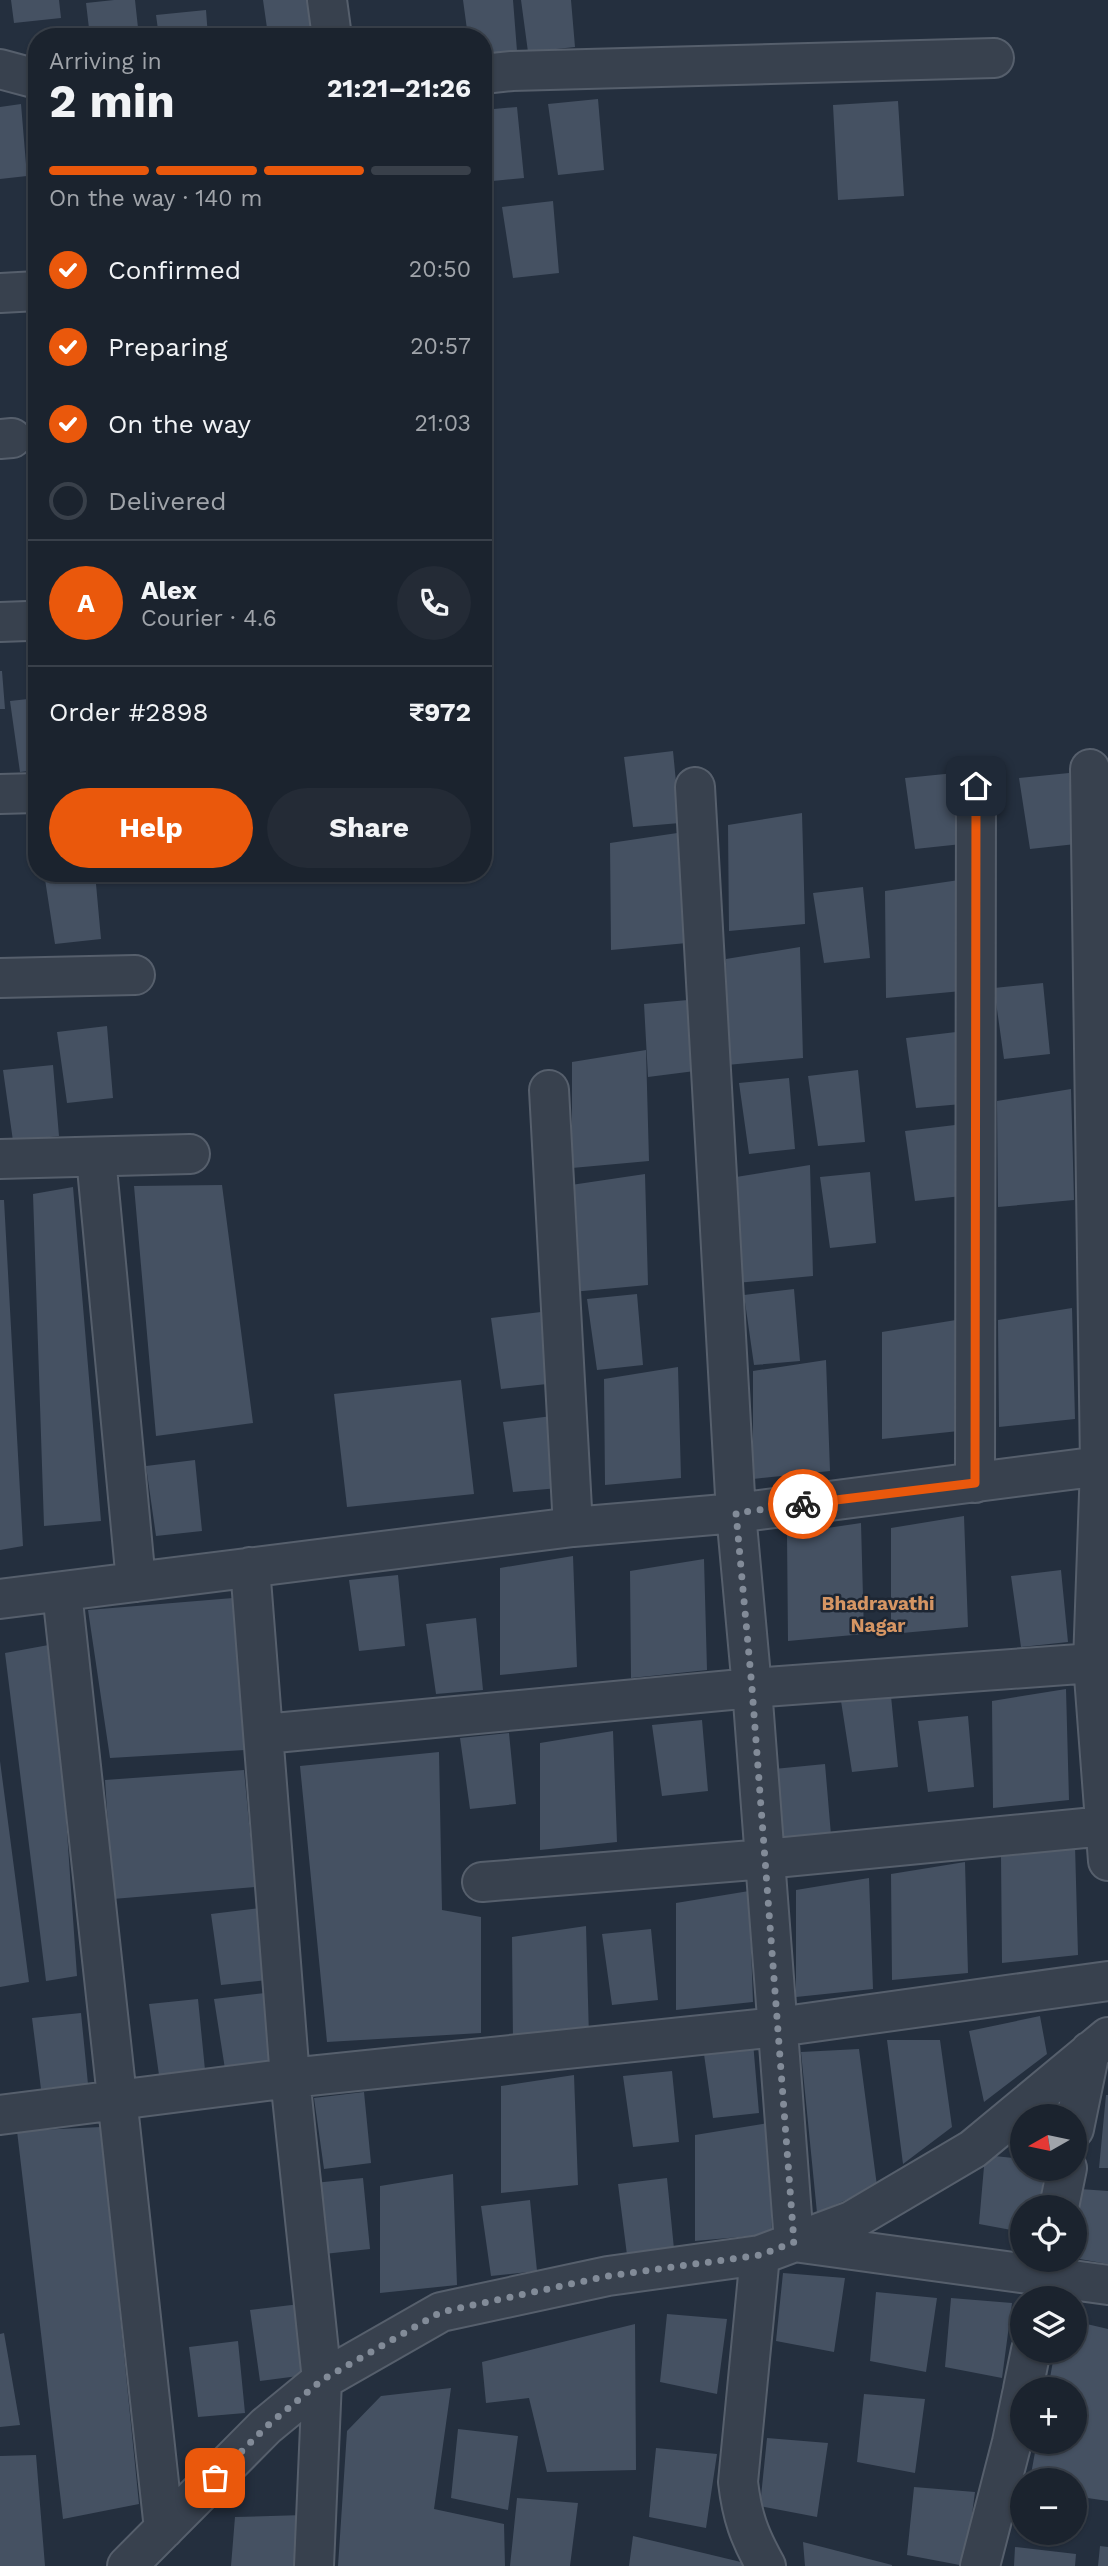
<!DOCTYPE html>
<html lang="en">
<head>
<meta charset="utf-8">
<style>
  :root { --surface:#1b232e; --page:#242b36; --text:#f1f3f6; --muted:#a0a4aa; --line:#39404a; --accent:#ea580c }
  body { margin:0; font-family:"Work Sans",sans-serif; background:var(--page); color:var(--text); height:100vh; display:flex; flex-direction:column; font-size:26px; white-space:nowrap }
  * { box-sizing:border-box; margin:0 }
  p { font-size:23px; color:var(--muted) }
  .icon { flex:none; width:38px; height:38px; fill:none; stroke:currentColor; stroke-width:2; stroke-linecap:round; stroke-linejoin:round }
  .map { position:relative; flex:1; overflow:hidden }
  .side { position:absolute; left:28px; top:28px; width:464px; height:854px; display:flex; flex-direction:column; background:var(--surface); border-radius:28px; box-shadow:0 2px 5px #0004,0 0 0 2px var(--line) }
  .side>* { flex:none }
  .needle { width:46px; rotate:261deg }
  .fabs { position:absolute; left:1010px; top:2104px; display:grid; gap:14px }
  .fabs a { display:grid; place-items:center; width:77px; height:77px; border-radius:50%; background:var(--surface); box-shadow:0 2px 5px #0004,0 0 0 2px var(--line); font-size:35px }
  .pin { position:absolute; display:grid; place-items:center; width:60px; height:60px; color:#fff; margin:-30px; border-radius:14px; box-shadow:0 4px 10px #0006 }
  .courier { position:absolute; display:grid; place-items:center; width:70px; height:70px; margin:-35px; border:5px solid #ea580c; border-radius:50%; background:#fff; color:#222; box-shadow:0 2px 9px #0007 }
  .headline em { font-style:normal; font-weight:700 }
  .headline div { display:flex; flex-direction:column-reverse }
  .headline { display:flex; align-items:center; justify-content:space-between; height:119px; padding:0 21px }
  h1 { font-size:46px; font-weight:700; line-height:52px }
  .bar { display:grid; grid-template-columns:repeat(4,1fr); gap:10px 7px; align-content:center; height:84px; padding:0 21px }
  .bar i { height:9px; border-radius:5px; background:var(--line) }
  .bar .current { background:var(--accent) }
  .bar p { grid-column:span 4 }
  .line { display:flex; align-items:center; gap:18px; padding:0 21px; border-top:2px solid var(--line) }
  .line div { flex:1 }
  .round { display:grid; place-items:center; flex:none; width:74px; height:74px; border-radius:37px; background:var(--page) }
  ol { padding:0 21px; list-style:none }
  li { display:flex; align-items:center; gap:21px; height:77px }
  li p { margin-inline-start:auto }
  li .icon { padding:7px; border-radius:50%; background:var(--accent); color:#fff; stroke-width:4 }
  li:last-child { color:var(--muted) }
  li i { width:38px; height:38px; border:4px solid var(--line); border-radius:50% }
  .button { display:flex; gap:14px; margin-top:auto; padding:14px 21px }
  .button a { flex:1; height:80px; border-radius:42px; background:var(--accent); color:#fff; font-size:28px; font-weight:700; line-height:80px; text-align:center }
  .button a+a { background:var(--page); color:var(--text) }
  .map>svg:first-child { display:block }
  .building { fill:#455162 }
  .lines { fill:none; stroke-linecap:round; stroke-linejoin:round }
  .minor-casing { stroke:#565f6c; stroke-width:42 }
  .minor { stroke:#38414e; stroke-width:38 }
  .done { stroke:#828b98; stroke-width:7; stroke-dasharray:0 12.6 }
  .route { stroke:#ea580c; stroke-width:9 }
  .labels { text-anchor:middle; stroke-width:5; stroke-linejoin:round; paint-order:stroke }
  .neighbourhood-label { font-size:19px; font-weight:bold; fill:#d59563; stroke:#1d2633 }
</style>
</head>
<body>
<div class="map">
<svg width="1108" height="2566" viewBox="0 0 1108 2566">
  <rect width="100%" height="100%" fill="#242f3e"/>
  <path class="building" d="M11,0H59L61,18L14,23Z
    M114,0H135L139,37H90L86,3Z
    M263,0H311L314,30L268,35Z
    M463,0H513L517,51L483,55V37H468Z
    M521,0H571L575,47L528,52Z
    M206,10L208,37H159L156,15Z
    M598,99L604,170L558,175L548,104Z
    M898,101L904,196L838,200L833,105Z
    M21,104L27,176L0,179V107Z
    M517,107L524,178L483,182V110Z
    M553,201L559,273L513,278L502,207Z
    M0,671H2L5,709H0Z
    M37,698V770L20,772L10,701Z
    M673,751L680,823L633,827L624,757Z
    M955,773L962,844L915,849L905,778Z
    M1069,773L1076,844L1030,849L1019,778Z
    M802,813L805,924L729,931L728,825Z
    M684,832L687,943L611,950L610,843Z
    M44,873H95L101,939L55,944Z
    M959,880L962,991L886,998L885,891Z
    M863,887L870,958L824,963L813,893Z
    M800,947L803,1058L727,1065L726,959Z
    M1043,983L1050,1054L1004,1059L994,988Z
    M688,1000L695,1071L648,1077L644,1004Z
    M107,1026L113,1098L67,1103L57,1032Z
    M956,1032L962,1104L916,1108L906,1038Z
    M646,1050L649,1161L572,1168V1062Z
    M53,1065L59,1136L13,1141L3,1070Z
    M858,1070L865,1142L818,1146L808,1076Z
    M789,1078L795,1149L749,1154L739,1083Z
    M1071,1089L1074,1200L998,1207L997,1101Z
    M955,1125L962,1196L915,1201L905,1131Z
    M810,1165L813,1276L736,1283V1177Z
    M870,1172L876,1243L830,1248L820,1177Z
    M645,1174L648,1285L572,1292L571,1185Z
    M222,1185L253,1423L156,1436L134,1186Z
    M73,1187L101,1521L44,1526L33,1194Z
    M0,1200H4L23,1546L0,1550Z
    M794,1289L800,1361L754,1365L744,1295Z
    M637,1294L643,1365L597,1370L587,1299Z
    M1072,1308L1075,1419L999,1427L998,1320Z
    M541,1312L547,1384L501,1389L491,1318Z
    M956,1320L959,1431L882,1439V1332Z
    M826,1360L830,1471L753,1479V1371Z
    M678,1367L681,1478L605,1485L604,1379Z
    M461,1380L474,1494L347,1507L334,1394Z
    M552,1416L559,1488L513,1492L503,1422Z
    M195,1460L202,1531L156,1536L146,1466Z
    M964,1516L968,1627L891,1634V1528Z
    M861,1523L864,1634L788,1641L787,1534Z
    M573,1556L577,1667L500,1675V1568Z
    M704,1559L707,1670L631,1678L630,1571Z
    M1061,1570L1068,1642L1021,1647L1011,1576Z
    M398,1575L405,1646L359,1651L349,1580Z
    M233,1598L245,1750L110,1758L88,1610Z
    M476,1618L483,1690L436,1694L426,1624Z
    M54,1644L77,1976L46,1981L5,1653Z
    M1066,1689L1069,1800L993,1808L992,1701Z
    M891,1696L898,1767L852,1772L841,1701Z
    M968,1716L974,1787L928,1792L918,1721Z
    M702,1720L708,1791L662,1796L652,1725Z
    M613,1731L617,1842L540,1850V1743Z
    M509,1733L516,1804L470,1809L460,1738Z
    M439,1752L442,1910L481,1917V2033L327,2042L300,1766Z
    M0,1761L29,1982L0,1987Z
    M825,1764L831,1835L784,1840L774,1769Z
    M244,1770L255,1887L113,1899L105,1780Z
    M1075,1845L1078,1955L1002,1963L1001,1856Z
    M965,1862L968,1973L892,1980L891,1874Z
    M869,1878L873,1989L796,1997V1890Z
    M749,1891L753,2002L676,2010V1903Z
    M261,1908L267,1980L221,1985L211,1914Z
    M586,1926L589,2037L513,2044L512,1937Z
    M651,1929L658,2000L612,2005L602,1934Z
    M265,1993L271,2064L225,2069L214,1999Z
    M198,1999L205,2070L159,2075L149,2004Z
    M81,2013L88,2084L41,2089L32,2018Z
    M1040,2016L1047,2054L984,2102L969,2031Z
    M887,2040H940L952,2127L903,2164Z
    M753,2042L759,2113L713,2118L703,2047Z
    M859,2049L877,2186L817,2213L801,2052Z
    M672,2071L679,2142L633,2147L623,2076Z
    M574,2075L578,2185L501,2193V2086Z
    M364,2092L371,2163L324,2169L314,2098Z
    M1106,2095H1108V2168H1099Z
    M768,2123L772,2234L695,2241V2135Z
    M101,2127L139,2504L63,2519L17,2131Z
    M985,2155L1022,2159V2168H1045L1039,2207H1022V2232L979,2224Z
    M453,2174L457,2285L380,2293V2186Z
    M363,2178L370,2249L324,2254L314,2183Z
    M667,2178L674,2249L627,2255L618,2184Z
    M1080,2189L1108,2191V2264L1074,2258Z
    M530,2200L537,2271L491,2276L481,2206Z
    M783,2273L845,2278L834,2352L776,2341Z
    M876,2292L937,2298L926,2372L870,2361Z
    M951,2298L1012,2303L1002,2378L945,2367Z
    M300,2304L306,2375L260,2381L250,2310Z
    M667,2314L727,2319L717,2394L660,2382Z
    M1074,2321L1108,2329V2501L1074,2496V2480H1030L1037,2441H1074V2389H1048L1055,2350H1074Z
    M635,2324L636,2470L547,2472L529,2398L486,2403L482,2362Z
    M4,2333L20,2425L0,2427V2334Z
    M238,2341L245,2413L198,2417L189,2347Z
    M451,2388L434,2509L504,2524L505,2566H338L347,2431L381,2396Z
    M864,2394L925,2399L915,2473L857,2462Z
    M458,2429L518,2436L508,2510L451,2498Z
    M767,2438L828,2443L817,2517L760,2506Z
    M656,2448L717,2454L706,2528L649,2517Z
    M36,2455L45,2566H0V2456Z
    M914,2487L975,2492L965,2566L907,2555Z
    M517,2498L578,2503L570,2566H510Z
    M304,2515L300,2566H231L235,2517Z
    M633,2536L745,2563V2566H629Z
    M803,2542L892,2565V2566H805Z
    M1100,2546L1108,2547V2566H1098Z
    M1015,2547L1076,2554L1075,2566H1014Z"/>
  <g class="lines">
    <g class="minor-casing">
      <path id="minor" d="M327,0L332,37
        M0,69L37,79
        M483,74L512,71L994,58
        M0,293L37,291
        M0,439L12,438
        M0,622L28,621
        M1090,769L1100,1466L1093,1663L1108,1861
        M695,787L736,1513L752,1688L794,2242L1108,2285
        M0,794L37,793
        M0,978L135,975
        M549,1090L573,1527
        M96,1157L136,1582
        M0,1159L190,1154
        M975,1483L976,786
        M250,1567L290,2078L322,2380L314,2566
        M62,1592L164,2529
        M0,1599L573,1527L736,1513L1108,1465
        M264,1734L752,1688L1093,1663
        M482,1882L765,1859L1105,1826
        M0,2115L290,2078L778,2027L1108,1981
        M1074,2129L1090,2051
        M1059,2207L1067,2168
        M760,2255L738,2482C742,2516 749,2536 766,2566
        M1023,2389L1031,2350
        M127,2566L266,2426L322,2380L441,2312L608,2276L760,2255L851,2221L973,2149L1108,2037
        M980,2566L1012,2442L1022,2394"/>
    </g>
    <use href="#minor" class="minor"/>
  </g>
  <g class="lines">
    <path class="done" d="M215,2478L267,2426L322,2380L441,2312L608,2276L760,2255L794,2242L752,1688L736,1513L803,1504"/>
    <path class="route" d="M803,1504L975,1483L976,786"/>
  </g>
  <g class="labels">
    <g class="neighbourhood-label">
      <text x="878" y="1610">Bhadravathi<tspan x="878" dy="22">Nagar</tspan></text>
    </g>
  </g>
</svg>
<div class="fabs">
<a><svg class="needle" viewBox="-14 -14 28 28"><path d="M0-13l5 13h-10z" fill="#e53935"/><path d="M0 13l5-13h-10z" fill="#a0a4aa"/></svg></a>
<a><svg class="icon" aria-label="locate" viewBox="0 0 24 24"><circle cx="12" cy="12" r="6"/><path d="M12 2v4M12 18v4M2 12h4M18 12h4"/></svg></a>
<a><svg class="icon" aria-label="layers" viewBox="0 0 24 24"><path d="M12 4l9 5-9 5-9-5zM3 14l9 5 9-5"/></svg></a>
<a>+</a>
<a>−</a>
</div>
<div class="pin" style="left:215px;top:2478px;background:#ea580c"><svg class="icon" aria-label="bag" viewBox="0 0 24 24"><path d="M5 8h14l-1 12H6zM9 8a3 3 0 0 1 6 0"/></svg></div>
<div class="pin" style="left:976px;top:786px;background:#1f2937"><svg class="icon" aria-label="home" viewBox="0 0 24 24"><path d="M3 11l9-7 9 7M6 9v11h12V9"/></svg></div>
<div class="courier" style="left:803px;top:1504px"><svg class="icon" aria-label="bike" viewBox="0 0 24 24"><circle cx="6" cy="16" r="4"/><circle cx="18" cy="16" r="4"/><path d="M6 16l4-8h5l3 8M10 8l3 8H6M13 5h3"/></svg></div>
<section class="side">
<div class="headline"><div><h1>2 min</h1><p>Arriving in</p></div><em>21:21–21:26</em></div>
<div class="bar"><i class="current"></i><i class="current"></i><i class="current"></i><i></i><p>On the way · 140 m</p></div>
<ol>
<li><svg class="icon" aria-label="check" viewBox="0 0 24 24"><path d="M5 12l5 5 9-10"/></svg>Confirmed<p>20:50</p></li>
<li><svg class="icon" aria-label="check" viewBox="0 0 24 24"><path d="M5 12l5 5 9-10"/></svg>Preparing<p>20:57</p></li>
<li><svg class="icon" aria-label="check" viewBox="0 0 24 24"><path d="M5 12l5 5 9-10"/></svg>On the way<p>21:03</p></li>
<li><i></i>Delivered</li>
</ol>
<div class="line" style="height:126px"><b class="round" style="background:var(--accent);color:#fff">A</b><div><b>Alex</b><p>Courier · 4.6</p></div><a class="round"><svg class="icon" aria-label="phone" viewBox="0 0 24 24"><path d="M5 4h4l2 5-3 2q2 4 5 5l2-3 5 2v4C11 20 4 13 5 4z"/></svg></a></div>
<div class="line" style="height:91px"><div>Order #2898</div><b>₹972</b></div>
<div class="button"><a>Help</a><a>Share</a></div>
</section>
</div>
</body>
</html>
